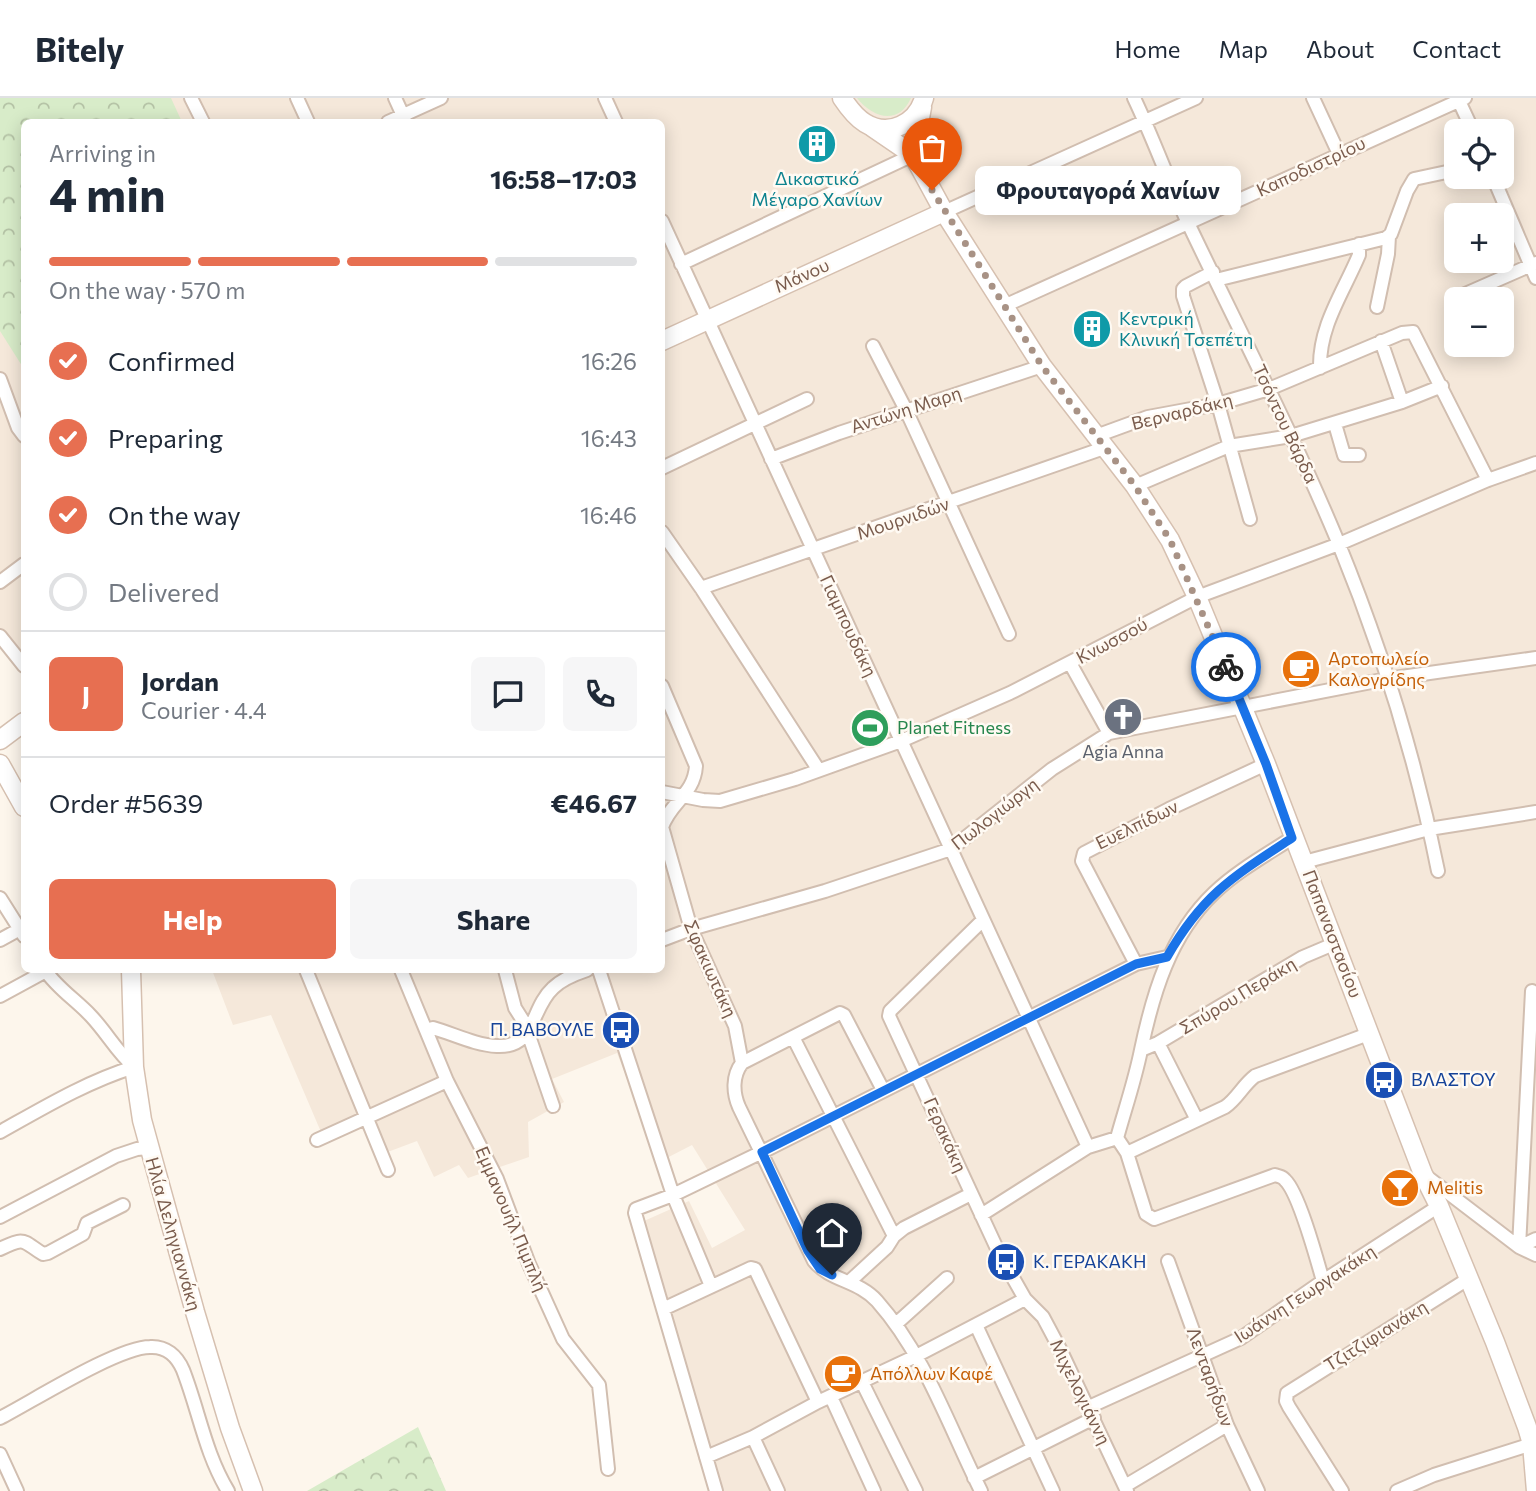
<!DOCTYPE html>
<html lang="en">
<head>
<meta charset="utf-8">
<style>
  :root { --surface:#fff; --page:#f6f6f7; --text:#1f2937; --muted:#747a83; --line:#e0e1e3; --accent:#e76f51 }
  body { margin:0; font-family:Commissioner,sans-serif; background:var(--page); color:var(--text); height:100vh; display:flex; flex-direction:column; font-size:26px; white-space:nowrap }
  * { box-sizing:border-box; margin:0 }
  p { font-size:23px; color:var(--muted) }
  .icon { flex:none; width:38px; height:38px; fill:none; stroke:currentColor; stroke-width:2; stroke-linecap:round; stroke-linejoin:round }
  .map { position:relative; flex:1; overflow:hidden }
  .drawer { position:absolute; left:21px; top:21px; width:644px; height:854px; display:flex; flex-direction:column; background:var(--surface); border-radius:10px; box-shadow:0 4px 18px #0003 }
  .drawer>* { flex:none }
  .buttons { position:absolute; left:1444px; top:21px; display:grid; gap:14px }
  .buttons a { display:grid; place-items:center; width:70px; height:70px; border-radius:10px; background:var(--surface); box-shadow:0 4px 18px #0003; font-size:35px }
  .pin { position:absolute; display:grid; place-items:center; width:60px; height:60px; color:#fff; margin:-72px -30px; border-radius:50% 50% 50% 0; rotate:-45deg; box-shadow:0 0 7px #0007 }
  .pin .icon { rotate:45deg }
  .courier { position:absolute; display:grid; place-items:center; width:70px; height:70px; margin:-35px; border:5px solid #1a73e8; border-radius:50%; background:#fff; color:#222; box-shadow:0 2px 9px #0007 }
  .bubble { position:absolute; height:49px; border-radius:10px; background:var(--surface); box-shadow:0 4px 18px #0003; font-size:23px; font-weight:700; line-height:49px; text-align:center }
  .overview em { font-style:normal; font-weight:700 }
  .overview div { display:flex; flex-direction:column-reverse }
  .overview { display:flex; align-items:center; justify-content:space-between; height:119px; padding:0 28px }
  h1 { font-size:46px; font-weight:700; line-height:52px }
  .bar { display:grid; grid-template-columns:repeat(4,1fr); gap:10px 7px; align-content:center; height:84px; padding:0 28px }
  .bar i { height:9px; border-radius:5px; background:var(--line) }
  .bar .selected { background:var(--accent) }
  .bar p { grid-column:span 4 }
  .line { display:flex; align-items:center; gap:18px; padding:0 28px; border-top:2px solid var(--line) }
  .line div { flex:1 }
  .round { display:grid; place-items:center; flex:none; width:74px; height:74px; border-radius:10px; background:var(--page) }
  ol { padding:0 28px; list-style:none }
  li { display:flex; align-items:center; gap:21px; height:77px }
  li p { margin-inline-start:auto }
  li .icon { padding:7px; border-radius:50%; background:var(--accent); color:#fff; stroke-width:4 }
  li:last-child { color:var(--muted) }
  li i { width:38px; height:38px; border:4px solid var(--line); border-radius:50% }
  .cta { display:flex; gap:14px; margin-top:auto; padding:14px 28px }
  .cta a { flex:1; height:80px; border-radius:10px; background:var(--accent); color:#fff; font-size:28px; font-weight:700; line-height:80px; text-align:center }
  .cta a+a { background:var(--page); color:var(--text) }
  header { display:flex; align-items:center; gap:42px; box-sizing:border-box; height:98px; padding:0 35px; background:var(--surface); border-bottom:2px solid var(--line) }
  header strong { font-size:33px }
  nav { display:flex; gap:38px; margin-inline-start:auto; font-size:24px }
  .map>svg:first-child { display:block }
  .residential { fill:#f5e8da; fill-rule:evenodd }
  .green { fill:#d8ecc9 }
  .forest { fill:url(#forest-crowns) }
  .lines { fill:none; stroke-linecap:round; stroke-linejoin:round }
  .street-casing { stroke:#d1beb0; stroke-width:16 }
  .secondary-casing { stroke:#d6c0b0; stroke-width:21 }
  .street { stroke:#fff; stroke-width:12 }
  .secondary { stroke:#fff; stroke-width:18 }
  .done { stroke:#a89285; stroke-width:7; stroke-dasharray:0 12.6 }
  .route { stroke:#1a73e8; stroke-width:9 }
  .labels { text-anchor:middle; stroke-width:5; stroke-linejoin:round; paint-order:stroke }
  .street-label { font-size:18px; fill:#7a5c4d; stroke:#fffaf3 }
  .culture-label { font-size:18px; fill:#0d838f; stroke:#fffaf3 }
  .food-label { font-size:18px; fill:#c56008; stroke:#fffaf3; text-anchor:start }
  .leisure-label { font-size:18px; fill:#27864d; stroke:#fffaf3; text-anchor:start }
  .worship-label { font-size:18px; fill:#5b616d; stroke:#fffaf3 }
  .transit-label { font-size:18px; fill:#164399; stroke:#fffaf3; text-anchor:start }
</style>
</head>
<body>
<header>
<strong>Bitely</strong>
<nav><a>Home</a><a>Map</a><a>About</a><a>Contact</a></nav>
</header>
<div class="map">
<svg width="1536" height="1393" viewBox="0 0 1536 1393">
  <defs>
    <pattern id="forest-crowns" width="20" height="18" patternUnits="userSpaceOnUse" patternTransform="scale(1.75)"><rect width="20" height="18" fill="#d8ecc9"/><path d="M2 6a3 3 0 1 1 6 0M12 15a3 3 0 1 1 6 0" fill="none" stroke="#b4c2a5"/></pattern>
  </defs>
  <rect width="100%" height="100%" fill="#fdf6ec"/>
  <path class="residential" d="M0,0H1536V1393H716L635,1127L689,1103L712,1150L745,1132L692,1047L659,1064L617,955L552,981L564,1004L528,1024L529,1059L468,1080L459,1067L434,1079L417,1043L385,1055L369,1025L324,1041L271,917L233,927L212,872H662V24H24V562L0,534ZM1456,33H1502V79H1456ZM1456,117H1502V163H1456ZM1456,201H1502V247H1456Z"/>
  <path class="green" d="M857,0H911C898,28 873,20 857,0Z"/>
  <path class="forest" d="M0,0H171L182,24H24V271L0,233Z
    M418,1329L446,1393H307Z"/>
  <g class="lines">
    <g class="street-casing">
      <path id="street" d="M191,0L203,24
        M297,0L308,24
        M395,0L405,22
        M605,0L616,24
        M1134,0C1154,42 1169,85 1189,127C1239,232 1293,336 1338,444C1381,549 1416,662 1438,773
        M1313,0L1339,56
        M1459,3L1473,33
        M388,24L441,0
        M1493,79L1536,180
        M944,114L1196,0
        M662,123L1088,1049
        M681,166L913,57
        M1213,174L1186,188L1183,191V198L1218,306L1250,421
        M1216,182L1386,140L1391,136L1407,93L1414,81L1456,72
        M1463,197L1536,165
        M1004,208L1465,0
        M1377,209L1388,156L1389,138
        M1381,243L1402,304
        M873,248L906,312L1009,536
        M1320,270C1319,228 1343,195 1359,157V146
        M0,281L18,330L24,338
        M1335,326L1344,357H1359
        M1096,338L1148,319L1218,306L1269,291L1402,235L1413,234L1488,382
        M771,361L839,335L1042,268
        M662,370L807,301
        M1135,388L1229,348L1291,338L1402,304L1442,288
        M662,434L701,490L818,671
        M0,484L24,466
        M701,490L1104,350
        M0,538L24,568
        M1070,565L1109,635
        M662,588L696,668C694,697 671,703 662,729
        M662,694L703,702L720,703L795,681L901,643L1010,595L1197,499L1339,446L1488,382L1536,365
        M662,729L691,831L735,928L742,965C732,978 733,995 739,1009L814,1163C830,1183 858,1182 877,1203C925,1257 949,1329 981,1393
        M1304,764L1429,731L1536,714
        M0,800L24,838
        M983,822L890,913L889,918L999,1155L1025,1201L1043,1219L1060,1251L1127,1393
        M0,842L20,831
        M662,842L691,831L825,793L951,751L1052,671L1109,635L1387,581L1536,560
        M1136,866L1082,763L1084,755L1169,711L1266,666
        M45,872C57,890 76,902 91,918C107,935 117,954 134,969
        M306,872L388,1072
        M401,872L447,983L497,1081L529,1166L563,1241L599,1287L608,1371
        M505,872L515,910L529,932
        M599,872L673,1097L711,1188
        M1532,893L1519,1149L1536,1141
        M0,898L46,873
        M427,932L433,930C454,936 475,947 497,948C536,950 530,911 553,890C562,881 575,876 587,872
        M528,935L553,1008
        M793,939L894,1138
        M1158,945L1197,1022
        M1141,952L1158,945L1303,859L1336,845
        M742,965L840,915L844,917L883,992
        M0,1034C43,1010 86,984 134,969
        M1117,1040C1125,1011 1135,982 1141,952C1153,895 1170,837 1214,795C1237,773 1266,757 1292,740
        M1117,1040L1127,1055L1146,1116L1154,1121L1275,1077C1280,1079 1282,1078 1285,1082C1299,1095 1317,1162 1323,1183
        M317,1042L447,983
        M1127,1055L1225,1009C1237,1001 1243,987 1255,978L1371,935
        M1426,1078L1519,1149L1536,1157
        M981,1117L1088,1049L1117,1040
        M0,1119L116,1058L137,1051L149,1050
        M0,1151C26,1138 22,1143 43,1156L48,1155L83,1136L87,1125L123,1107
        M1168,1163L1227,1327L1258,1393
        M850,1183L887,1149L894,1138L904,1130L971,1096
        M663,1211L751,1170L755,1171L818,1304
        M897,1225L947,1180
        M976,1227L1053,1393
        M862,1284L916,1393
        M831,1299L874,1393
        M1089,1309L1241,1240L1323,1183L1439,1108
        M0,1320C33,1303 118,1249 150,1249C166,1248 177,1258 183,1272C199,1313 205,1355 228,1393
        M753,1339L778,1393
        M0,1356L17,1393
        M706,1359L753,1339L818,1304L916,1258L1025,1201
        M974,1380L1094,1320
        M1125,1388L1227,1327
        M716,1393L635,1115L636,1111L673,1097L762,1054L1136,866L1167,859
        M1342,1393L1289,1309L1286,1303L1287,1295L1468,1181
        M1397,1393L1434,1377L1532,1346L1536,1351"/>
    </g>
    <g class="secondary-casing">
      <path id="secondary" d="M842,0C848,9 855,19 865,25C889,40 917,25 924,0
        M872,29L913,57L944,114L1042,268L1135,388L1170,442L1197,499L1266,666L1423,1076L1439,1108L1495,1244L1527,1329L1532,1346L1536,1393
        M913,57L922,9
        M662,243L944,114
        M0,642L24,624
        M0,666L24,709
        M131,872L134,969L142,1022L195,1214L230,1330L253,1393"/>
    </g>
    <use href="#street" class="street"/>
    <use href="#secondary" class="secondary"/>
  </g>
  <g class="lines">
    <path class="done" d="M932,92L1042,268L1135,388L1170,442L1226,569"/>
    <path class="route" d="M832,1177L820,1171L808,1153L762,1054L1136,866L1167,859C1203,796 1234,778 1292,740L1266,666L1226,569"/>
  </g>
  <defs>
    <g id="building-disc" transform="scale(2.0125)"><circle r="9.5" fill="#0f9aa8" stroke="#fffaf3"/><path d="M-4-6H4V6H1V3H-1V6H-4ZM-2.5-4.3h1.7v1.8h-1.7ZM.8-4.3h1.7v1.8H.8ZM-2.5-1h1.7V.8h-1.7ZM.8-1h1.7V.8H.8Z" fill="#fff"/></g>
    <g id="cafe-disc" transform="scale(2.0125)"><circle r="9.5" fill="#e8710a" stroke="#fffaf3"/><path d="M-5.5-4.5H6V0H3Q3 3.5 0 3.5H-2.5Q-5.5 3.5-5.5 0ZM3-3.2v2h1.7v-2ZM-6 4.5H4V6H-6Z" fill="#fff"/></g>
    <g id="church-disc" transform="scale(2.0125)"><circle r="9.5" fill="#6b7280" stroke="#fffaf3"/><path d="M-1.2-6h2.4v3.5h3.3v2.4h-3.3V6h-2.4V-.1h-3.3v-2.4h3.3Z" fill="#fff"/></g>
    <g id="stadium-disc" transform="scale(2.0125)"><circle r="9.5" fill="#2e9e5b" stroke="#fffaf3"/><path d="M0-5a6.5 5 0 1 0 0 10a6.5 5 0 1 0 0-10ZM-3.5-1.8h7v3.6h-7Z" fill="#fff"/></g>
    <g id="bus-disc" transform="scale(2.0125)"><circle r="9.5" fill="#1a4fb4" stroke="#fffaf3"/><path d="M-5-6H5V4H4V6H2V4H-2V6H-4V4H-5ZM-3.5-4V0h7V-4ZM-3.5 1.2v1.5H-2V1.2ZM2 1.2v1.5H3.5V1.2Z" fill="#fff"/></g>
    <g id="bar-disc" transform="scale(2.0125)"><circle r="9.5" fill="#e8710a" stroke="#fffaf3"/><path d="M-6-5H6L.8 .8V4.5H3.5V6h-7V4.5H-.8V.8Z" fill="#fff"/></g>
  </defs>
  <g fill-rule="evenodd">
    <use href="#building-disc" x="817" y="46"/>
    <use href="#building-disc" x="1092" y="231"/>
    <use href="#cafe-disc" x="1301" y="571"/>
    <use href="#church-disc" x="1123" y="619"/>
    <use href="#stadium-disc" x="870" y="630"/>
    <use href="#bus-disc" x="621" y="932"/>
    <use href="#bus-disc" x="1384" y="982"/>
    <use href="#bar-disc" x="1400" y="1090"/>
    <use href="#bus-disc" x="1006" y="1164"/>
    <use href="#cafe-disc" x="843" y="1276"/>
  </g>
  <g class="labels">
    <g class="street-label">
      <text transform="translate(1311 69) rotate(-25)" y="6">Καποδιστρίου</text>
      <text transform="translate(802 178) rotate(-24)" y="6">Μάνου</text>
      <text transform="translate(906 312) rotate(-18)" y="6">Αντώνη Μαρη</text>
      <text transform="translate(1182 314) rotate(-14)" y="6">Βερναρδάκη</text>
      <text transform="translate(1285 326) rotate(65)" y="6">Τσόντου Βάρδα</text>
      <text transform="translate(903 421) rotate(-19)" y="6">Μουρνιδών</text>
      <text transform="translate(848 528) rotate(65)" y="6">Γιαμπουδάκη</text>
      <text transform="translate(1112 543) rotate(-28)" y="6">Κνωσσού</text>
      <text transform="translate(995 716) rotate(-38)" y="6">Πωλογιώργη</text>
      <text transform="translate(1137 727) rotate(-26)" y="6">Ευελπίδων</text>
      <text transform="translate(1332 836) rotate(69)" y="6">Παπαναστασίου</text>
      <text transform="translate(710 871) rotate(66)" y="6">Σφακιωτάκη</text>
      <text transform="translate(1238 898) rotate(-31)" y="6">Σπύρου Περάκη</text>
      <text transform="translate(945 1037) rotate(66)" y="6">Γερακάκη</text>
      <text transform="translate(511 1121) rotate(67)" y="6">Εµµανουήλ Πιµπλή</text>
      <text transform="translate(173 1136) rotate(74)" y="6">Ηλία Δεληγιαννάκη</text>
      <text transform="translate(1305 1196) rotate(-33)" y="6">Ιωάννη Γεωργακάκη</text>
      <text transform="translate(1376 1238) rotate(-32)" y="6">Τζιτζιφιανάκη</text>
      <text transform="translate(1210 1279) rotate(70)" y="6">Λενταρήδων</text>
      <text transform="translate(1080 1294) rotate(64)" y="6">Μιχελογιάννη</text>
    </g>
    <g class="culture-label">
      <text x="817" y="87">Δικαστικό<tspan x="817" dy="21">Μέγαρο Χανίων</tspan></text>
      <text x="1119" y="227" text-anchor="start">Κεντρική<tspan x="1119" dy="21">Κλινική Τσεπέτη</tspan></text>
    </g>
    <g class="food-label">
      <text x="1328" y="567">Αρτοπωλείο<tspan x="1328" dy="21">Καλογρίδης</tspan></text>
      <text x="1427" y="1096">Melitis</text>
      <text x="870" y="1282">Απόλλων Καφέ</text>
    </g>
    <g class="leisure-label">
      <text x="897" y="636">Planet Fitness</text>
    </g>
    <g class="worship-label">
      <text x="1123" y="660">Agia Anna</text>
    </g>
    <g class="transit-label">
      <text x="594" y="938" text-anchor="end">Π. ΒΑΒΟΥΛΕ</text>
      <text x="1411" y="988">ΒΛΑΣΤΟΥ</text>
      <text x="1033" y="1170">Κ. ΓΕΡΑΚΑΚΗ</text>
    </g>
  </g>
</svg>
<div class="buttons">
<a><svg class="icon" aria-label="locate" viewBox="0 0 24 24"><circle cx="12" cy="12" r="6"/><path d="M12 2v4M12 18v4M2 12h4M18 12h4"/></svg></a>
<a>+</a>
<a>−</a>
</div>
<div class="pin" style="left:932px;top:92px;background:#ea580c"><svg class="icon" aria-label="bag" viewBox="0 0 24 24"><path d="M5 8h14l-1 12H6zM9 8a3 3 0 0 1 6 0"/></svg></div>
<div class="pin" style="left:832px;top:1177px;background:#1f2937"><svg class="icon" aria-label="home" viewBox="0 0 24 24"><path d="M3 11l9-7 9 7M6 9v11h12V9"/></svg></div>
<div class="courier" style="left:1226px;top:569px"><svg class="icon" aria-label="bike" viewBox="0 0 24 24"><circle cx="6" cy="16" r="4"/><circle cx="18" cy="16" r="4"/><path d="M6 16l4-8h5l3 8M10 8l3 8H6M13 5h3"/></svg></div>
<div class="bubble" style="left:975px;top:68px;width:266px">Φρουταγορά Χανίων</div>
<section class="drawer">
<div class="overview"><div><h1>4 min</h1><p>Arriving in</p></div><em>16:58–17:03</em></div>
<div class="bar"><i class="selected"></i><i class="selected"></i><i class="selected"></i><i></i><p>On the way · 570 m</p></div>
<ol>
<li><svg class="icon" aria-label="check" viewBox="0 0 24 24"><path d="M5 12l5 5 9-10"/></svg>Confirmed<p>16:26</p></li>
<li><svg class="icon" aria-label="check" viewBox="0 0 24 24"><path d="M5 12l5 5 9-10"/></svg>Preparing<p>16:43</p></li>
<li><svg class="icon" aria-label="check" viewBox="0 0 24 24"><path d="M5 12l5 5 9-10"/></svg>On the way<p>16:46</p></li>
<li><i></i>Delivered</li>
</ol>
<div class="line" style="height:126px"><b class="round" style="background:var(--accent);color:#fff">J</b><div><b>Jordan</b><p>Courier · 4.4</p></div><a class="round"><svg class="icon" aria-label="chat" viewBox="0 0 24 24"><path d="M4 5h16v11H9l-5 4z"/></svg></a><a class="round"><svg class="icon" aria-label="phone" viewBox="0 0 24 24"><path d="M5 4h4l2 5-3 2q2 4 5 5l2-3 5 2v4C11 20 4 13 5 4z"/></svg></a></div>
<div class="line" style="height:91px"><div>Order #5639</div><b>€46.67</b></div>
<div class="cta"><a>Help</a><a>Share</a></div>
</section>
</div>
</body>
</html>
